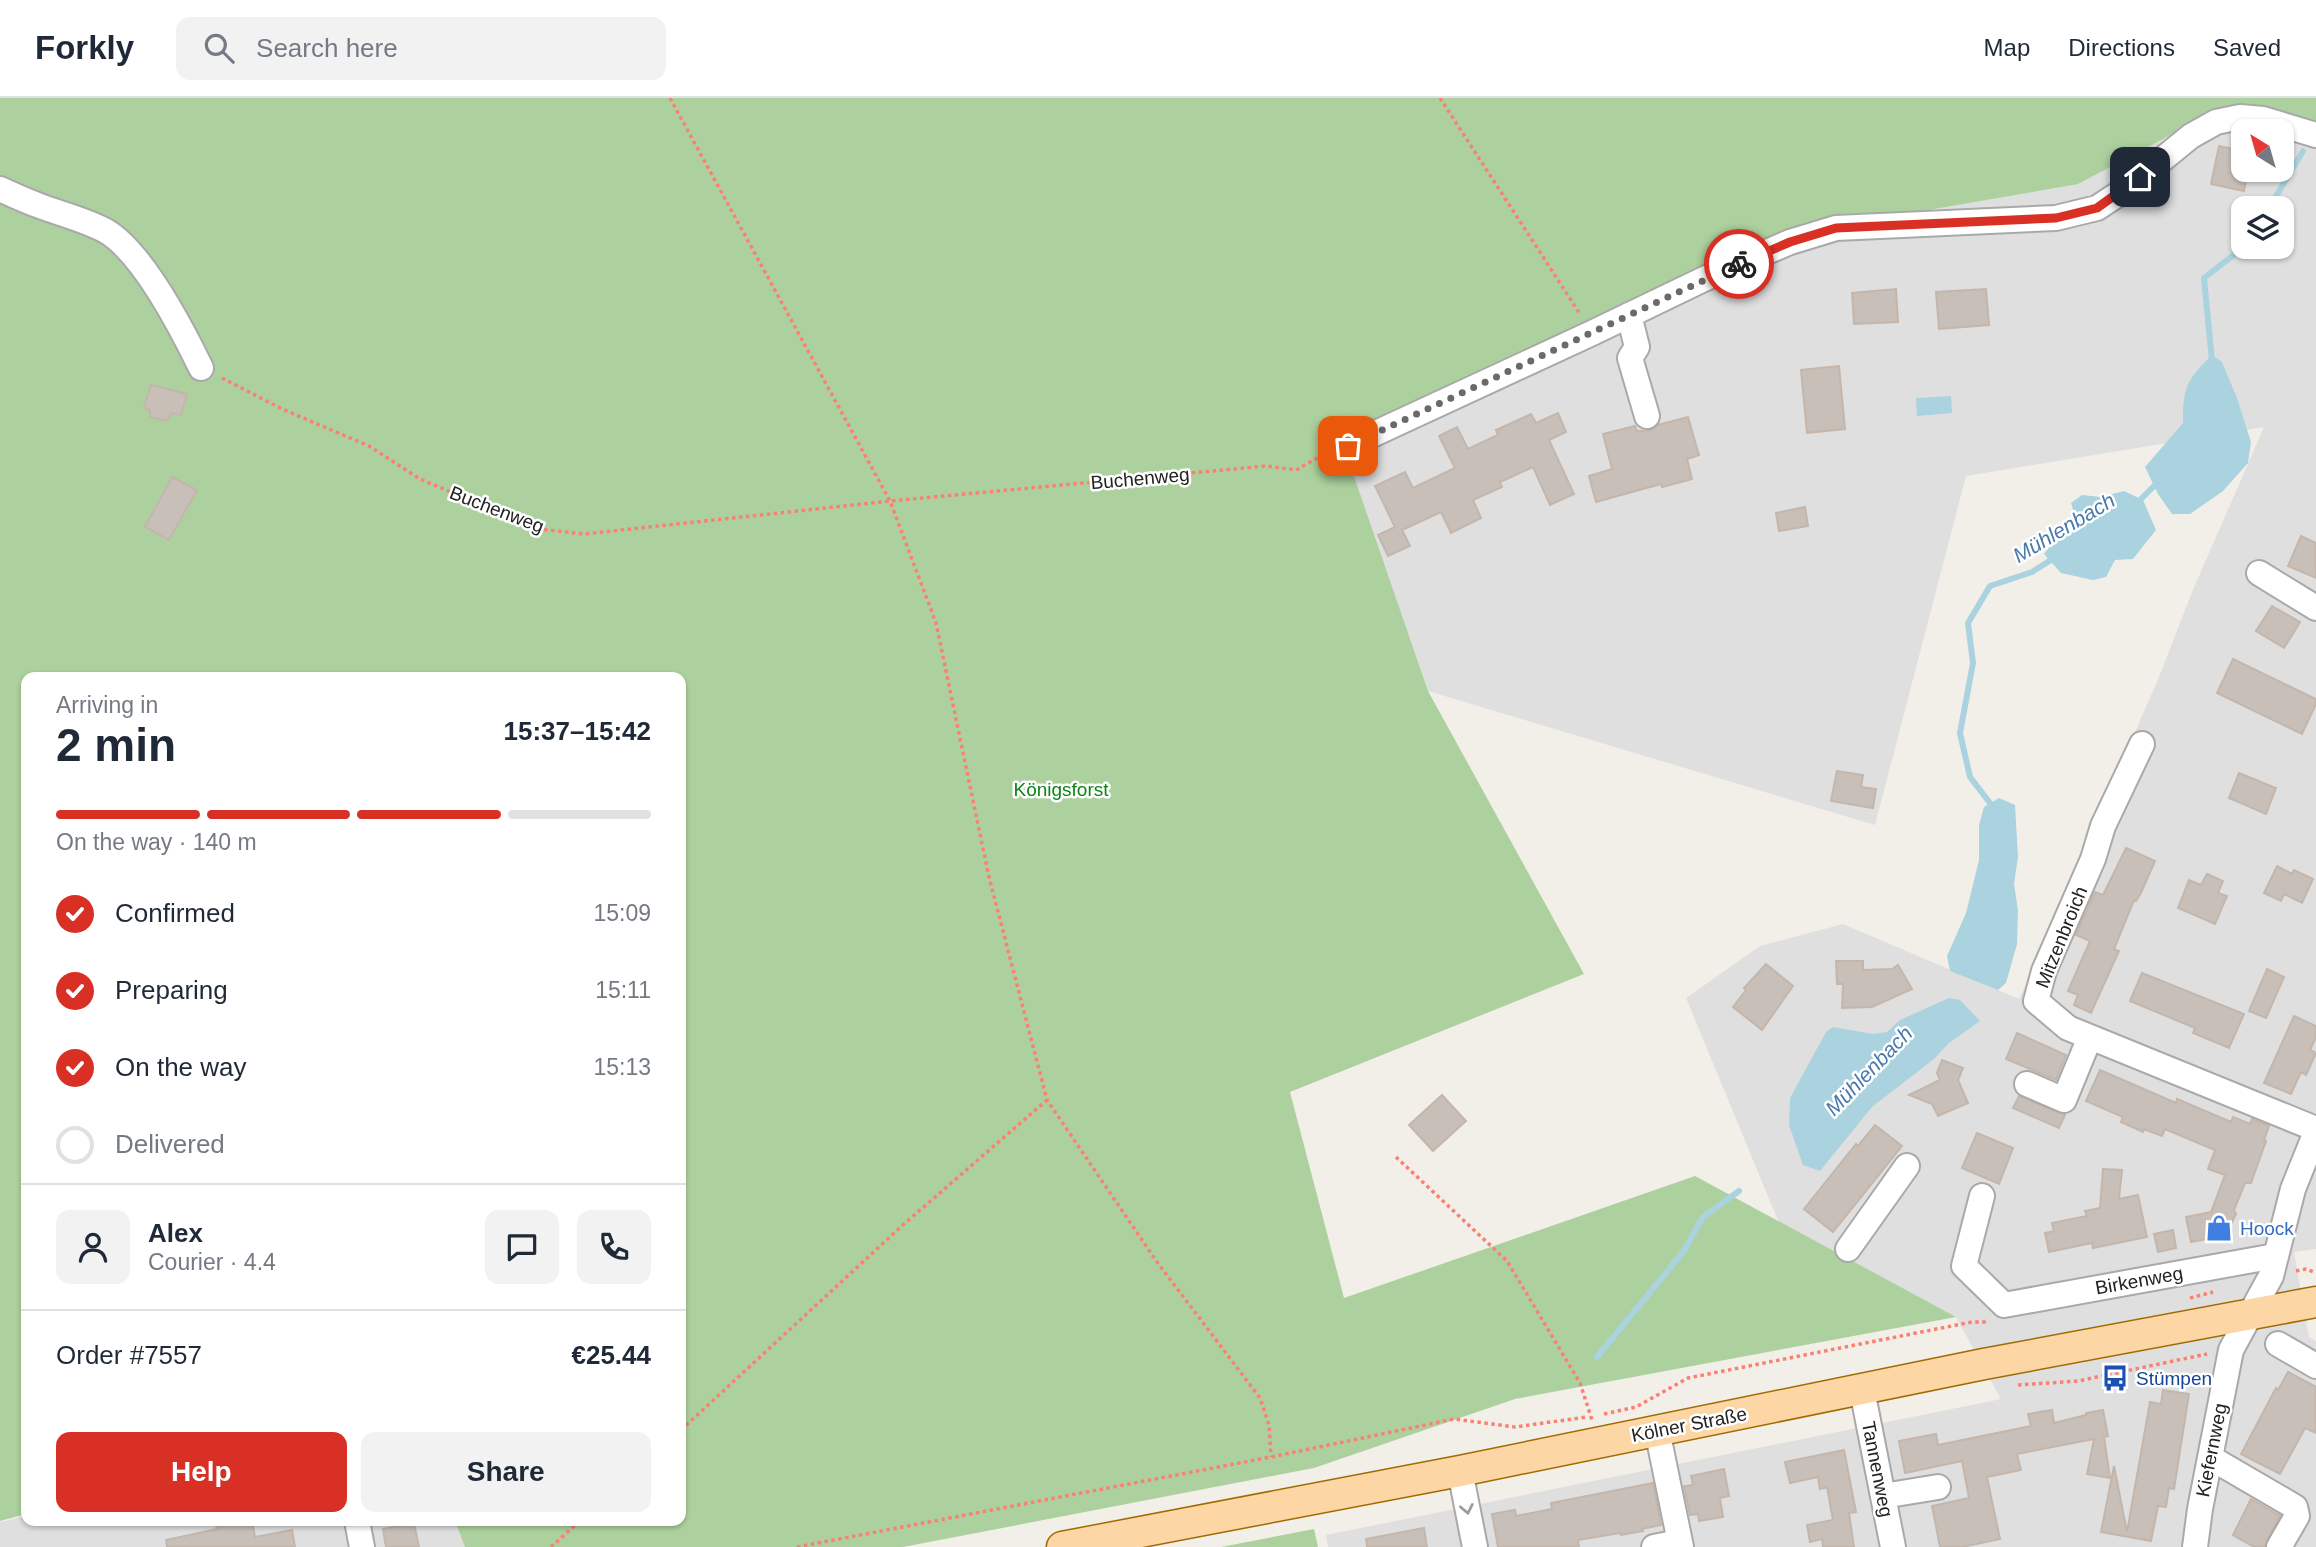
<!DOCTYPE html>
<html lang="en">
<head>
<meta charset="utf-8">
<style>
  :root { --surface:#fff; --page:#f2f2f3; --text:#1f2937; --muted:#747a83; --line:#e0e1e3; --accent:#d93025 }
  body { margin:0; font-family:Helvetica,sans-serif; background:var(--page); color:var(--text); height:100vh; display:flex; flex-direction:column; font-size:26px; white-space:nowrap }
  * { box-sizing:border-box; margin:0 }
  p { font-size:23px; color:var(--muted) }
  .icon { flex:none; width:38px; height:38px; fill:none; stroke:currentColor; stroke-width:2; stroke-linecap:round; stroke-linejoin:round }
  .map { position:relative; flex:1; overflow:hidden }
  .panel { position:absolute; left:21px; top:574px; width:665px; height:854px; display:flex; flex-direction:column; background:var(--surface); border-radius:14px; box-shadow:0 2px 5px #0004 }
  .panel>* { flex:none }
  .needle { width:46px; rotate:323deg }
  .controls { position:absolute; left:2231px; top:21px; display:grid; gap:14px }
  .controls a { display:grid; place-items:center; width:63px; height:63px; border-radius:14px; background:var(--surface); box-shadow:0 2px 5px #0004; font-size:35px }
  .pin { position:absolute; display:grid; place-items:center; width:60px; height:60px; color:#fff; margin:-30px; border-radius:14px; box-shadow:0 4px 10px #0006 }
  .courier { position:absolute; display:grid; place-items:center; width:70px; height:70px; margin:-35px; border:5px solid #d93025; border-radius:50%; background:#fff; color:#222; box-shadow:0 2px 9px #0007 }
  .overview em { font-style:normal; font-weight:700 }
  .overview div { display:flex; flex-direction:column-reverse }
  .overview { display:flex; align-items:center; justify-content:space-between; height:119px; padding:0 35px }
  h1 { font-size:46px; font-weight:700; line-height:52px }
  .bar { display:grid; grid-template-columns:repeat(4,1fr); gap:10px 7px; align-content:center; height:84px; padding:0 35px }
  .bar i { height:9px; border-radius:5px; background:var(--line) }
  .bar .on { background:var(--accent) }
  .bar p { grid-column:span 4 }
  .line { display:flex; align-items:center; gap:18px; padding:0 35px; border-top:2px solid var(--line) }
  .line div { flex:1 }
  .round { display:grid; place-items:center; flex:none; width:74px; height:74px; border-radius:14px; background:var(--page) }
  ol { padding:0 35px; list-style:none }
  li { display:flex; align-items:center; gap:21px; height:77px }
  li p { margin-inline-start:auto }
  li .icon { padding:7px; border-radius:50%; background:var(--accent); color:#fff; stroke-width:4 }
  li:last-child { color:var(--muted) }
  li i { width:38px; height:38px; border:4px solid var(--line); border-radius:50% }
  .primary-button { display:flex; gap:14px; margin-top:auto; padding:14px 35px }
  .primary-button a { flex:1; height:80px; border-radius:14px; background:var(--accent); color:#fff; font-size:28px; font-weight:700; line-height:80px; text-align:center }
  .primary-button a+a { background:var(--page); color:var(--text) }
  header { display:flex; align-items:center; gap:42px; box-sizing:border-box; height:98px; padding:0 35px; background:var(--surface); border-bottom:2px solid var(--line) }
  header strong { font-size:33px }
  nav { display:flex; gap:38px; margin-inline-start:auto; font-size:24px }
  .search { width:490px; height:63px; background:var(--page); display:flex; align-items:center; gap:18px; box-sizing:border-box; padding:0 24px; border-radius:14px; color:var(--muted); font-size:26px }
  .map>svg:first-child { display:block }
  .residential { fill:#e0dfdf; fill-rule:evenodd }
  .forest { fill:#add19e }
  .water { fill:#aad3df }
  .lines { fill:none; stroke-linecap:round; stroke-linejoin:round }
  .stream { stroke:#aad3df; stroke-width:6 }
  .building { fill:#c7bfb8; stroke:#c4b6ab; stroke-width:2 }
  .minor-casing { stroke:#a9a9a9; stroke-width:28 }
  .major-casing { stroke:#a06b00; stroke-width:33 }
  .path { stroke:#fa8072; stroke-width:3.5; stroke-dasharray:3.5 3.5; stroke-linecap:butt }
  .minor { stroke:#fff; stroke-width:24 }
  .major { stroke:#fcd6a4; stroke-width:30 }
  .oneway { stroke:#9c9c9c }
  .done { stroke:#6b6a68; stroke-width:7; stroke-dasharray:0 12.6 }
  .route { stroke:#d93025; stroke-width:9 }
  .labels { text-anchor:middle; stroke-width:5; stroke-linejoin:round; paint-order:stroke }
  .street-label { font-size:19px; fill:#222; stroke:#fff }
  .park-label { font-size:19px; fill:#0c8416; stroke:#fff }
  .shop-label { font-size:19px; fill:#366cbe; stroke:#fff; text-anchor:start }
  .transit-label { font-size:19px; fill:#164399; stroke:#fff; text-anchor:start }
  .water-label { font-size:21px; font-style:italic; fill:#4a7aab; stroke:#fff }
</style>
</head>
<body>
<header>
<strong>Forkly</strong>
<div class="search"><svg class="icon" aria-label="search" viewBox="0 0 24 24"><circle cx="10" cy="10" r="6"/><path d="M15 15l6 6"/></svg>Search here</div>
<nav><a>Map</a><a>Directions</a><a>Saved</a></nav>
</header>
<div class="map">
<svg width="2316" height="1449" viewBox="0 0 2316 1449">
  <rect width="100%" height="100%" fill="#f2efe9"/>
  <path class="residential" d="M2247,6L2316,30V1151L2294,1154L2309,1239L2316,1243V1449H1328L1326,1437L2001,1301L1956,1219L1782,1132L1686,900L1760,848L1843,826L2019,901L2159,579L2192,494L2264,329L1966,378L1875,727L1428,593L1347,361L1830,129ZM2244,33H2282V72H2244ZM2244,110H2282V149H2244Z
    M26,1418V1423H455L465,1449H0V1424Z"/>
  <path class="forest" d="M0,0H2316V30L2246,6L2214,14L2078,86L1830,129L1348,361L1428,593L1584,876L1290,994L1344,1200L1695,1078L1956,1219L1515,1301L1314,1370L903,1449H465L455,1423H681V579H26V1416L0,1423Z
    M1314,1431L1318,1449H1221Z"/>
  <path class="water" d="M2212,257L2222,264L2237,300L2251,344L2248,365L2223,393L2190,416H2172L2158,396L2145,369L2183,325C2183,290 2186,282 2212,257Z
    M1951,298L1952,315L1917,318L1916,300Z
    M2124,393L2143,402L2156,432L2133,461L2115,462L2106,479L2093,482L2061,475L2044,456L2075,418L2071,405L2082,397L2101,399Z
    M1999,700L2015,707L2018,759L2014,786L2018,812L2017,846L2006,885L1998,892L1950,873L1947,858L1966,815L1979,762V727L1984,709Z
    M1949,900L1960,902L1980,923L1949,945L1934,961L1872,1009L1820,1073L1803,1067L1789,1027L1790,1000L1826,934L1833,929L1873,936L1887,934L1900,922Z"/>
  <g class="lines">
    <path class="stream" d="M2269,110L2303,53
      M2212,263L2204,180L2244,149
      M2136,406L2158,384
      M1992,713L1990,705L1970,679L1960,635L1973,565L1968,525L1990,488L2032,474L2054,460
      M1597,1259L1683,1154L1703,1119L1739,1093"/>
  </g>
  <path class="building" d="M2219,48L2244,53V72H2248L2244,93L2211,86Z
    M1896,191L1898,224L1854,226L1852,195Z
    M1986,191L1989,227L1939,231L1936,194Z
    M1839,268L1845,331L1807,335L1801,272Z
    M151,287L187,296L181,317L171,315L167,323L150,319V312L144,309Z
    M1558,315L1566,334L1549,342L1574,396L1550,407L1533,369L1500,384L1502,389L1473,402L1481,420L1451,435L1441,414L1402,432L1410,448L1388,458L1378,437L1395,429L1375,388L1405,374L1413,390L1455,370L1439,338L1457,329L1468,351L1498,337L1496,332L1531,316L1536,325Z
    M1688,319L1699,357L1687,361L1692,381L1662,389L1661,386L1596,404L1589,378L1612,371L1603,336L1635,328L1637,333L1651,332L1658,327Z
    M172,379L197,392L169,442L145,429Z
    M1805,409L1808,428L1779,433L1776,415Z
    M2301,438L2316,445V480L2288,468Z
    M2272,508L2300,524L2284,550L2256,533Z
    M2233,561L2316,601V606L2302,636L2217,595Z
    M1837,673L1863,677L1861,689L1876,691L1873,710L1831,703Z
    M2239,675L2276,690L2266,716L2229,700Z
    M2126,750L2155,763L2141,795L2136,803L2134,802L2114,851L2119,853L2091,915L2074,907L2078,897L2068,893L2090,843L2076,837L2095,794L2103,797Z
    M2277,768L2292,776L2294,772L2313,781L2302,805L2284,796L2281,803L2264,795Z
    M2207,776L2223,783L2218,795L2227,798L2215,826L2178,810L2189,782L2201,787Z
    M1836,863H1863V872L1892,871L1898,867L1912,891L1872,909L1842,910L1843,886H1837Z
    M1766,866L1793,888L1762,932L1733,909L1746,892L1744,890Z
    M2267,871L2284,879L2266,920L2249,913Z
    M2142,875L2244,916L2229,950L2193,935L2195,930L2130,903Z
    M2294,918L2316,928V939L2310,952L2316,955L2306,977L2301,974L2291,996L2264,985Z
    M2017,935L2066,957L2056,982L2006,961Z
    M1942,962L1963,970L1958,982L1968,1005L1938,1018L1932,1006L1909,997L1940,982L1937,975Z
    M2100,972L2176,1005L2177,1001L2231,1024L2233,1019L2250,1026L2252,1021L2269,1028L2264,1042L2266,1043L2251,1085H2245L2234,1112L2236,1116L2231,1126L2232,1136L2191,1144L2186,1119L2211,1114L2225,1077L2208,1071L2215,1052L2165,1031L2162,1038L2144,1031L2143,1034L2121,1024L2123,1019L2086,1003Z
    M1442,997L1466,1023L1433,1053L1409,1027Z
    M2019,998L2065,1017L2059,1030L2013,1010Z
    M1875,1027L1902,1048L1833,1134L1804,1111L1856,1046L1858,1048Z
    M1977,1035L2013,1050L1999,1086L1962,1070Z
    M2103,1071L2122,1072L2119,1101L2138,1097L2147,1139L2093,1150L2092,1145L2049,1154L2045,1135L2054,1133L2052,1125L2087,1118L2085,1113L2100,1110Z
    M2173,1132L2176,1150L2158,1154L2154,1136Z
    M2288,1274L2316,1289V1335L2305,1330L2280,1376L2241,1356L2276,1290L2278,1292Z
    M2163,1292L2189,1296L2174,1391L2169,1390L2166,1409L2158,1408L2151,1443L2101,1434L2114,1368L2127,1434L2150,1304L2161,1306Z
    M2052,1312L2054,1325L2086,1317V1315L2103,1312L2108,1338L2104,1339L2110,1380L2087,1376L2094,1341L2017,1356L2021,1372L1987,1379L2000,1441L1962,1449H1940L1932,1408L1969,1400L1962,1363L1905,1375L1899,1343L1936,1336L1938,1347L2031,1328L2028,1316Z
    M1844,1352L1856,1414L1849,1415L1854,1449H1823L1822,1441L1810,1444L1807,1427L1833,1422L1827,1389L1820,1391L1818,1379L1790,1385L1785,1364Z
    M1724,1371L1729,1398L1720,1400L1723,1419L1699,1423L1698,1416L1690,1417L1684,1388L1693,1387L1691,1378Z
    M1653,1385L1661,1427L1642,1431L1643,1433L1621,1437L1620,1435L1578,1442L1579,1449H1498L1492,1416L1515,1412L1516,1418L1552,1411L1551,1405Z
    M2251,1401L2280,1418L2264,1449H2254L2233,1437Z
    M215,1423H252L255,1439L292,1432L295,1449H167L166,1442L217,1431Z
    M414,1425L419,1449H386L383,1431Z
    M1424,1430L1427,1449H1367L1366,1441Z"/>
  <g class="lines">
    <g class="minor-casing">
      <path id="minor" d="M0,91C13,97 26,103 40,108C61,116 86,122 106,133C143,155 182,231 201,270
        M1629,217L1637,249L1630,260L1647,318
        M1348,348L1592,235L1704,181L1790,144L1836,130L2056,120L2097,110L2126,91L2191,38L2216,24L2240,19L2263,21L2316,37
        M2259,475L2316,510
        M2142,646L2103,728L2093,761L2044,873L2036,903L2068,930L2316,1031
        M2027,986L2064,1002L2090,939
        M1982,1098L1964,1168L2004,1207L2275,1158
        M1848,1151L1907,1068
        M2278,1246L2316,1268
        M1862,1292L1893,1449
        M1657,1332L1681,1449
        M2211,1360L2295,1409L2297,1418L2279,1449
        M1460,1373L1475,1449
        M1883,1398L1938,1389
        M357,1423L362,1449
        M1654,1449L1669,1446
        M2195,1449L2200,1411L2231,1252L2271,1178L2293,1091L2316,1034"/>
    </g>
    <g class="major-casing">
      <path id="major" d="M1062,1449L1460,1373L1984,1266L2316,1204"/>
    </g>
    <path class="path" d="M670,0L890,403L936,525L989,779L1047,1002L1157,1164L1260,1300L1269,1327L1271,1359
      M1440,0L1580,216
      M222,280L282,311L369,348L420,381L539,431L584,436L890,403L1266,368L1296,372L1328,354
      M1396,1059L1507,1163L1580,1285L1592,1322
      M2296,1173L2306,1171L2316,1175
      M2190,1200L2213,1194
      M2018,1287L2078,1283L2207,1256
      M1604,1316L1636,1309L1688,1280L1972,1224H1989
      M681,1332L904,1126L1047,1002
      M551,1449L580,1423
      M797,1449L1271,1359L1454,1321L1515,1329L1587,1319"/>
    <use href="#minor" class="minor"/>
    <use href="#major" class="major"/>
  </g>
  <defs><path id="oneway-chevron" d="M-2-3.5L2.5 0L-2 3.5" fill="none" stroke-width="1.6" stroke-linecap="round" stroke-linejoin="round" transform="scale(1.75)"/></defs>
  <use class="oneway" href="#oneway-chevron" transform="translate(1467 1411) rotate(79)"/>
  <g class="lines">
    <path class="done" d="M1348,348L1739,166"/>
    <path class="route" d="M1739,166L1790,144L1836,130L2056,120L2097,110L2140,79"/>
  </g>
  <defs>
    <g id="shop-bare" transform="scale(2.1)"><path d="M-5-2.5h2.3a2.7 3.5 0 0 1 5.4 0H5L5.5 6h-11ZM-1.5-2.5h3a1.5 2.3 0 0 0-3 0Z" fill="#3f7fe0" stroke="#fff" stroke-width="2.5" paint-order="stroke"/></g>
    <g id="bus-bare" transform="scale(2.1)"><path d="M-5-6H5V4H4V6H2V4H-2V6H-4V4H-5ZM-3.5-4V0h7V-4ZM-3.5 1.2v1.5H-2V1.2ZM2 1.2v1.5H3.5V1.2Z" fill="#1a4fb4" stroke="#fff" stroke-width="2.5" paint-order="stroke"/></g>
  </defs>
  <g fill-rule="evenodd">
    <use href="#shop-bare" x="2219" y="1130"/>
    <use href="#bus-bare" x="2115" y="1280"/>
  </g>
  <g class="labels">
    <g class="street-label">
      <text transform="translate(1140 380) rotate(-5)" y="7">Buchenweg</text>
      <text transform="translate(497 411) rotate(21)" y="7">Buchenweg</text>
      <text transform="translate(2061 839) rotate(-68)" y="7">Mitzenbroich</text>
      <text transform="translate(2139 1182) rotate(-10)" y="7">Birkenweg</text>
      <text transform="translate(1689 1326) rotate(-11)" y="7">Kölner Straße</text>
      <text transform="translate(2211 1352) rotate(-79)" y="7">Kiefernweg</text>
      <text transform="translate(1878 1371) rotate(79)" y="7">Tannenweg</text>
    </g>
    <g class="park-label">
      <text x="1061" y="698">Königsforst</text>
    </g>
    <g class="shop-label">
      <text x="2240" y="1137">Hoock</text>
    </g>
    <g class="transit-label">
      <text x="2136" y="1287">Stümpen</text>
    </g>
    <g class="water-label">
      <text transform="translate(2064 430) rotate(-31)" y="7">Mühlenbach</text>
      <text transform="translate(1869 973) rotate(-46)" y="7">Mühlenbach</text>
    </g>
  </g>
</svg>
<div class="controls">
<a><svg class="needle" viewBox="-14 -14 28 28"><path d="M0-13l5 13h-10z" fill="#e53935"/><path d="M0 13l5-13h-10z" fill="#747a83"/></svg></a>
<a><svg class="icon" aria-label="layers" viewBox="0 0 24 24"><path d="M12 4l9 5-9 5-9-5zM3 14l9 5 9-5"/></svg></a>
</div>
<div class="pin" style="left:1348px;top:348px;background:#ea580c"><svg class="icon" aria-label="bag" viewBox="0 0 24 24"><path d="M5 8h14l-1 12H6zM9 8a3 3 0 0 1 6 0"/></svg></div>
<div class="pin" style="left:2140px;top:79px;background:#1f2937"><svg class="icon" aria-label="home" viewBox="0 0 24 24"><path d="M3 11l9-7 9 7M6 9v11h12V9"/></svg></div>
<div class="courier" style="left:1739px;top:166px"><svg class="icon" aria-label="bike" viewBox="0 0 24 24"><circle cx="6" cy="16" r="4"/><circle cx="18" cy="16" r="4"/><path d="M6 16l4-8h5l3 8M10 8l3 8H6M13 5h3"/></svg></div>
<section class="panel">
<div class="overview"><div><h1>2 min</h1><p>Arriving in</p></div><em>15:37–15:42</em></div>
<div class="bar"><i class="on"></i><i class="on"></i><i class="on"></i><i></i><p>On the way · 140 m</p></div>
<ol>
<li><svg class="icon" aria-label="check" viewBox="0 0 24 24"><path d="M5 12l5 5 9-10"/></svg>Confirmed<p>15:09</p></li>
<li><svg class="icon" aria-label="check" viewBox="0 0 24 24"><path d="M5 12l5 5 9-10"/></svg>Preparing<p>15:11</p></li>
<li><svg class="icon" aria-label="check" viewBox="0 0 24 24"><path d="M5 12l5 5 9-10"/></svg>On the way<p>15:13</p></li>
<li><i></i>Delivered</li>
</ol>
<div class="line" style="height:126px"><a class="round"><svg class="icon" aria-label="person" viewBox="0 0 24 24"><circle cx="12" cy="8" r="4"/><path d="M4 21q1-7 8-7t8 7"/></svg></a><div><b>Alex</b><p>Courier · 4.4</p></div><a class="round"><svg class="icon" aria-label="chat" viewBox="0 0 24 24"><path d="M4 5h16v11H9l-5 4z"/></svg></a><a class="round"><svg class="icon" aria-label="phone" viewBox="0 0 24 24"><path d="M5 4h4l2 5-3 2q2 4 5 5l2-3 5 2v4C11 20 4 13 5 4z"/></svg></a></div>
<div class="line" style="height:91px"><div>Order #7557</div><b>€25.44</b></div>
<div class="primary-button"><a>Help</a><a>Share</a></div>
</section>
</div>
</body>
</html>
